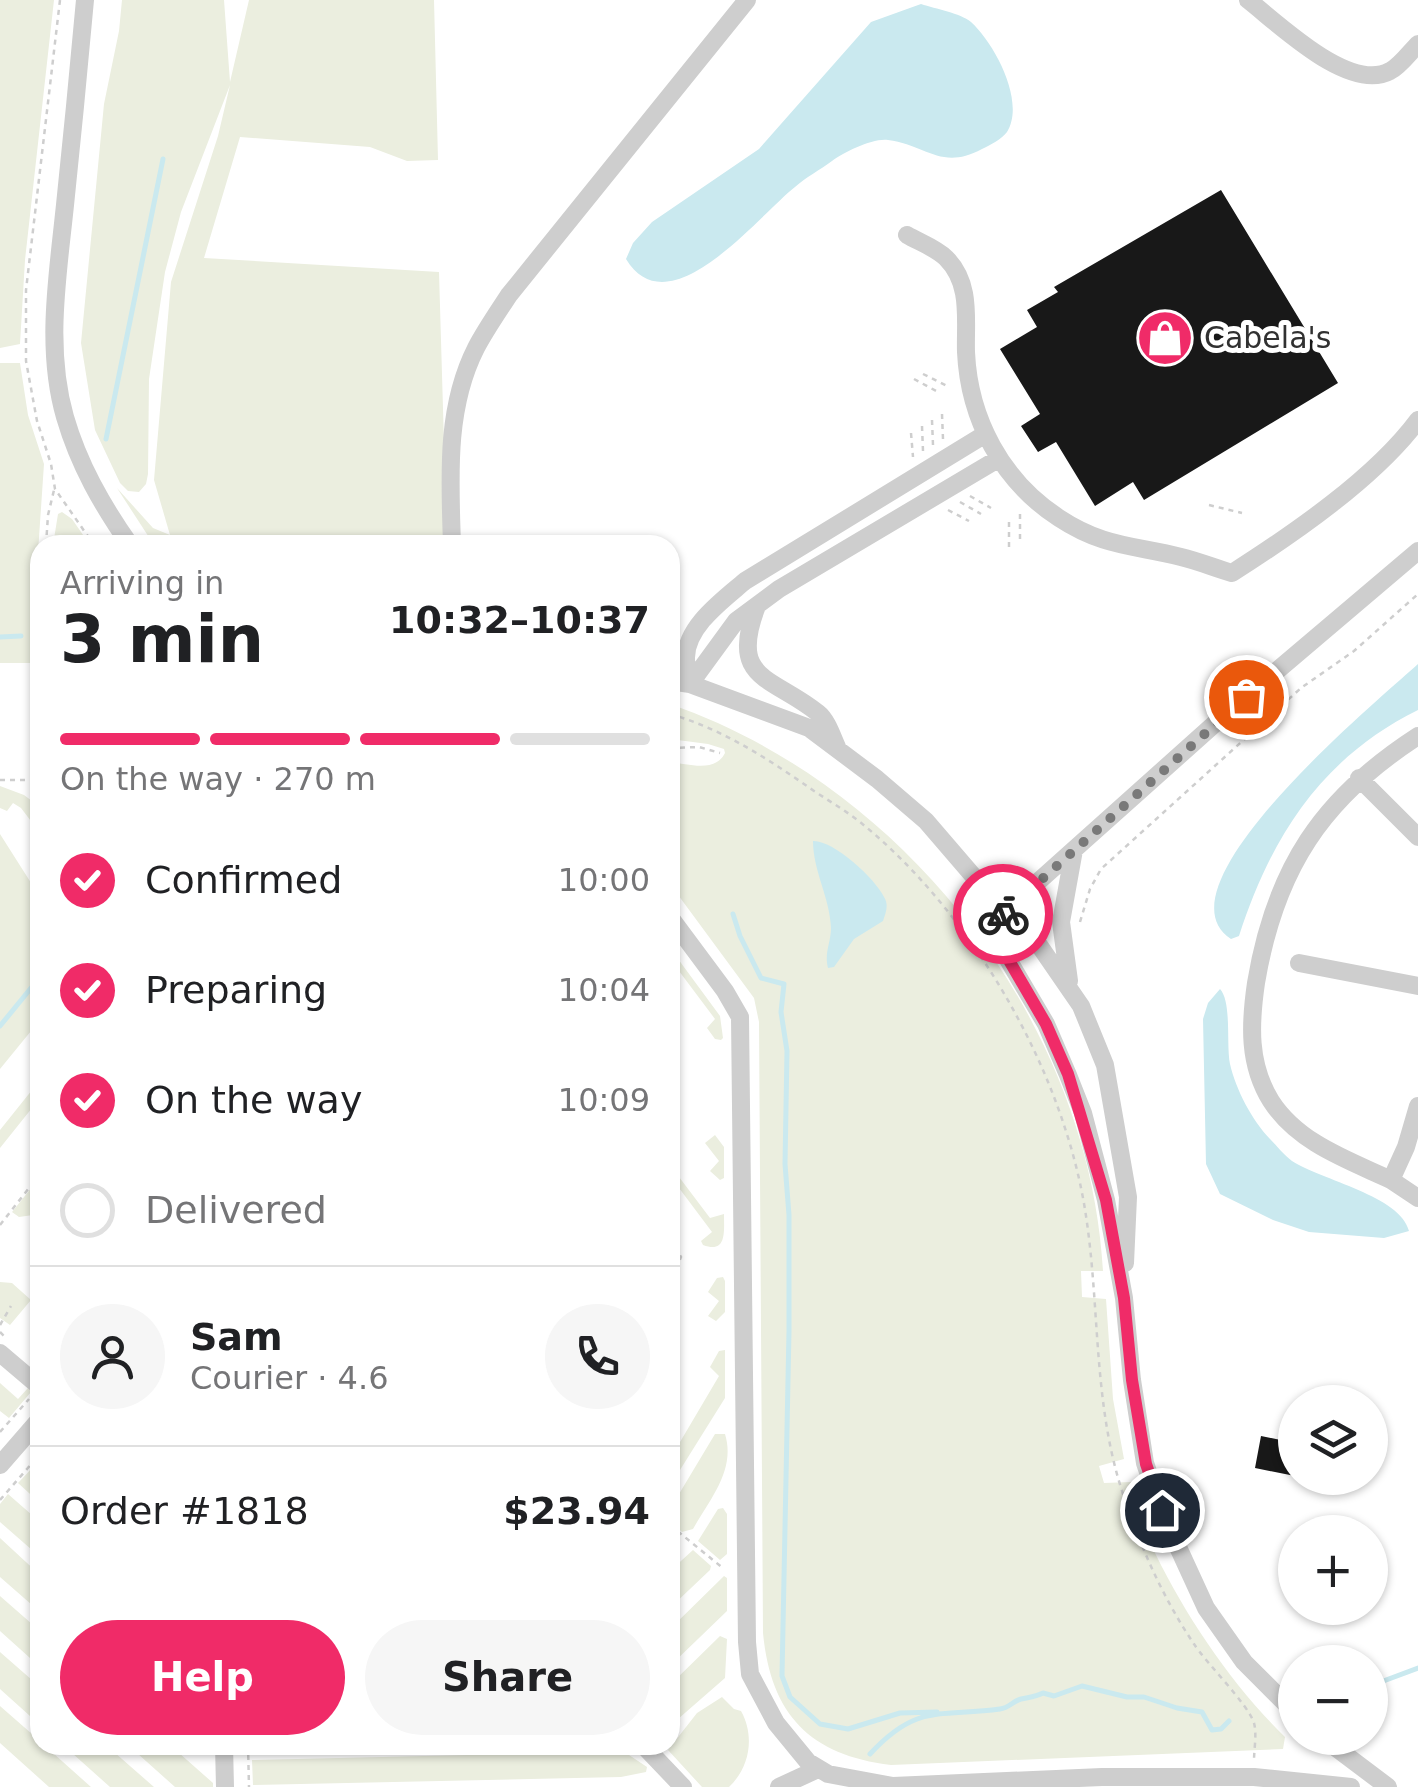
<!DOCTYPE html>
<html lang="en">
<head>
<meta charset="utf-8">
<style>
  :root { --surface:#fff; --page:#f6f6f6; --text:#202124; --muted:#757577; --line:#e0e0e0; --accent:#f02b68 }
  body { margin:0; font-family:"DejaVu Sans",sans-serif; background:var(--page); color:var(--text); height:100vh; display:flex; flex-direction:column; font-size:38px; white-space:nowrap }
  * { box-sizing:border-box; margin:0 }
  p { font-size:32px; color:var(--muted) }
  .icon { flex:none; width:55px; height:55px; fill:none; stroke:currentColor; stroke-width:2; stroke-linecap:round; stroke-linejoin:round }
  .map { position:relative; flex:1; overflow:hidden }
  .details { position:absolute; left:30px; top:535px; width:650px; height:1220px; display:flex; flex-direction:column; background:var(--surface); border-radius:30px; box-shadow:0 2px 8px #0004 }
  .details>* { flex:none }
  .fabs { position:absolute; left:1278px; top:1385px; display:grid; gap:20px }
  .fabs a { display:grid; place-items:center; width:110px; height:110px; border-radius:50%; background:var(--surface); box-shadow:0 2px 8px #0004; font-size:50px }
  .pin { position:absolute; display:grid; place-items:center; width:85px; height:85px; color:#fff; margin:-42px; border:5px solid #fff; border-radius:50%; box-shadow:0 2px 10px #0007 }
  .courier { position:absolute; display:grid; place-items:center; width:100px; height:100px; margin:-50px; border:8px solid #f02b68; border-radius:50%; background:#fff; color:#222; box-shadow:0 2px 12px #0007 }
  .overview em { font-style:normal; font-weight:700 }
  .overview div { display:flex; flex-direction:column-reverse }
  .overview { display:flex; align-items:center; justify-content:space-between; height:170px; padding:0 30px }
  h1 { font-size:65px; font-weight:700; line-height:75px }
  .bar { display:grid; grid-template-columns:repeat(4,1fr); gap:15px 10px; align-content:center; height:120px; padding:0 30px }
  .bar i { height:12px; border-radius:8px; background:var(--line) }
  .bar .selected { background:var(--accent) }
  .bar p { grid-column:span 4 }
  .line { display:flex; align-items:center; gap:25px; padding:0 30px; border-top:2px solid var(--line) }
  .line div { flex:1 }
  .round { display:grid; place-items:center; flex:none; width:105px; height:105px; border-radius:52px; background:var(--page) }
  ol { padding:0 30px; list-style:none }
  li { display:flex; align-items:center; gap:30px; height:110px }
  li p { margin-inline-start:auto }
  li .icon { padding:10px; border-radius:50%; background:var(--accent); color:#fff; stroke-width:4 }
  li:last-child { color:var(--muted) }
  li i { width:55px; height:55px; border:5px solid var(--line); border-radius:50% }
  .button { display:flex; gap:20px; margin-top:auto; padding:20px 30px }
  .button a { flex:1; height:115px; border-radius:60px; background:var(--accent); color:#fff; font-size:40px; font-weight:700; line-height:115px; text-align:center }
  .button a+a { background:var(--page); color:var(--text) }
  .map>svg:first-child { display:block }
  .green { fill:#ebeedf }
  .water { fill:#cae9ef }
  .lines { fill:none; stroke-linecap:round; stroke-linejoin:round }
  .stream { stroke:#cae9ef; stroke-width:5 }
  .building { fill:#181818 }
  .path { stroke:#cecece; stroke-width:2.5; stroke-dasharray:5 5; stroke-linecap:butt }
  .minor { stroke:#cecece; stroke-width:18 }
  .done { stroke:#797979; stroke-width:10; stroke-dasharray:0 18 }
  .route { stroke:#f02b68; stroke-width:12 }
  .labels { text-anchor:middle; stroke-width:10; stroke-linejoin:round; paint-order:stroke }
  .poi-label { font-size:30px; fill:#313131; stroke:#fff; text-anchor:start }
</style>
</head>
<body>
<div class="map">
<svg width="1418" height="1787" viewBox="0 0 1418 1787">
  <rect width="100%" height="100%" fill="#fff"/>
  <path class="green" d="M0,0H54L25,260L20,344L0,348Z
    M122,0H224L230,82L249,0H434L438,160L407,161L370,147L240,137L204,258L439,272L447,545H154L117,488L153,528L170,535L154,480L171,282L218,136L230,85L181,212L165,272L149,379L148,474L146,484L139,492L128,491L120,483L95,430L81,343L104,104L119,31Z
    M0,363H20L28,415L44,464L34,611L36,663H0Z
    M62,512L72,519L90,545H53L58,514Z
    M670,704C905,786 1089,1021 1103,1271H1081L1082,1297L1106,1299L1113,1399L1124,1459L1099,1466L1104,1483L1131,1482C1139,1506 1145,1532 1156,1555C1188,1620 1233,1686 1285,1737L1283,1749L891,1765C810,1755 771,1715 763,1633L759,1022L754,998L670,884V762C689,764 715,773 725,753L724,749L708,744L670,739Z
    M0,786L24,795L40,807V833L21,808L13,803L7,811L0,808Z
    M0,834L33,886L31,889L40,909V1020L0,1069Z
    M670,948L720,1016L723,1038L721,1040L715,1039L707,1028L715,1019L670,959Z
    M40,1080V1098L0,1148V1130Z
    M715,1135L724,1147V1178L720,1180L710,1171L719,1161L705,1143Z
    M670,1165L710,1218L724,1214C724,1232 727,1254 703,1245L701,1241L712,1232L670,1176Z
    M40,1177V1214L19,1217L12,1212Z
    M723,1277L725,1281V1312L716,1321L708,1316L719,1301L708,1292L717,1278Z
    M0,1282L12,1283L31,1300L10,1325L0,1318Z
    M725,1350V1398L670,1486V1459L719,1376L710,1367L719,1351Z
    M0,1383L18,1399L28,1388L31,1392L9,1418L0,1411Z
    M715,1434H725C736,1470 710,1499 693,1529L682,1532L670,1522V1509Z
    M35,1465L40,1470V1503L18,1483Z
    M8,1494L40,1522V1557L0,1522V1504Z
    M723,1508L727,1514V1554L720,1560L698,1541L718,1509Z
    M0,1538L40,1575V1612L0,1577Z
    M693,1550L711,1566L710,1570L670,1608V1571Z
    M724,1576L727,1578V1611L670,1666V1629Z
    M0,1596L40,1631V1667L0,1631Z
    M720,1636L727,1639L725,1678L670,1726V1685Z
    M0,1652L40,1687V1725L0,1689Z
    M722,1697L734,1709L741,1711C755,1736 750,1767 729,1787H702L668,1750L697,1713Z
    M0,1706L40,1741V1745H44L91,1787H49L0,1743Z
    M63,1745H106L154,1787H110Z
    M128,1745H170L213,1783V1787H175Z
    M617,1747L647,1767L646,1772L621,1777L253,1785L252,1760L591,1752Z"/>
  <path class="water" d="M921,4C936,9 960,13 971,22C994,43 1026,101 1007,132C1002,139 990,145 982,149C941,171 927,145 888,140C872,138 845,152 832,161C820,170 806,177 795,187C758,216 669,330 626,259L633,243L652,222L759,149L871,22Z
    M1418,664V710C1321,758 1271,837 1239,936L1231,939C1151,887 1380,699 1418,664Z
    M813,841C833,840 875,878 884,897C889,905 886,912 883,921L854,939L834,967L828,968C824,953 831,942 831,928C830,898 813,871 813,841Z
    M1220,989C1232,1002 1226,1045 1230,1064C1236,1090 1252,1120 1270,1139C1277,1146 1284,1155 1292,1161C1321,1180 1401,1196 1409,1231L1384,1238L1309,1232L1273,1220L1220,1194L1206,1164L1203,1019L1208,1003Z"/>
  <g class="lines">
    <path class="stream" d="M106,439L163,159
      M0,637L21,636
      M733,914L740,936L761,978L784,984L781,1012L787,1051L785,1164L789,1215V1331L782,1676L790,1697L820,1724L848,1729L900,1713L937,1712
      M0,1026L40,977
      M1370,1686L1418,1668
      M870,1754C917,1703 940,1717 1000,1709C1009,1708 1013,1701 1021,1699C1030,1697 1035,1697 1043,1693L1054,1696L1082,1686L1127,1697H1144L1177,1708L1202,1712L1212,1730L1221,1729L1229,1721"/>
  </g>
  <path class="building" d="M1221,190L1338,383L1144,500L1133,482L1095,506L1056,442L1038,452L1021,426L1040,414L1000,349L1037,327L1027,310L1058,292L1054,287Z
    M1261,1436L1295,1443V1476L1255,1468Z"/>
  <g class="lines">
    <path class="path" d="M60,0L26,290V361L37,421L51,464L55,489L94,545
      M923,374L947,386
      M914,379L938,392
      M942,414L943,439
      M932,420L933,445
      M922,426L923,451
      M911,433L913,457
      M970,496L991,508
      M960,502L981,514
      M1209,505L1242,513
      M948,510L969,521
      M1020,514V540
      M46,545L48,515L54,490
      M1009,547V520
      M670,714C719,728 762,755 804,784C822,797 842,808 860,822C973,913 1065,1073 1086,1216C1100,1308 1093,1404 1123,1494C1140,1546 1163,1598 1194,1644C1207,1664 1248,1704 1254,1723C1257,1734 1254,1749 1254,1761
      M670,748L699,747L720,753
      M0,780H40
      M1080,922L1090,889L1101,869L1301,688L1354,651L1418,594
      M0,1225L40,1174
      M670,1238L681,1257L670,1284
      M0,1325L11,1306
      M0,1332L6,1338
      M0,1432L29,1399
      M0,1500L40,1454
      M670,1525L724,1569
      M248,1745L249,1787"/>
    <path class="minor" d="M85,0C79,68 72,137 65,205C58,274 45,348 65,417C79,465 102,505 130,545
      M1248,0C1279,24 1349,93 1390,71C1400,66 1410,52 1418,44
      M907,235C919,242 936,248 946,258C972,284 965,320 966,352C969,419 1002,481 1059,518C1103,547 1133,545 1181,557C1198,561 1215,568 1232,573C1293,534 1375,478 1418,420
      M452,545C450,479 445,409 476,348C486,329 498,312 509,295L747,0
      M757,606C728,681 772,676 818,713C827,720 832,736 837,747
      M670,681L690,684L809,728L877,779L926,821L975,878L1002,914L1030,932L1081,1006L1105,1065L1128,1197L1125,1263
      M690,684C689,676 686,667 686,659C685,627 723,600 745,581L984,435
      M690,684L736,621L779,589L998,459
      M1359,778L1418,837
      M1002,914L1003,951L1046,1024L1068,1075L1083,1113L1106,1200L1124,1298L1132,1380L1145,1463L1161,1510L1206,1608L1244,1662L1295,1713
      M1002,914L1220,719L1418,551
      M670,917L725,991L740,1017L747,1642L750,1674L776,1723L808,1762L828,1774L893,1786L1102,1777H1254L1351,1787
      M1299,963L1418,986
      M1069,981L1061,922L1074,850
      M1418,1106L1406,1147L1391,1180L1418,1198
      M1391,1180C1348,1160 1298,1143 1271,1101C1248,1064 1250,1024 1256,983C1275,869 1322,798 1418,736
      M0,1353L40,1387
      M0,1465L40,1419
      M1323,1738L1388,1787
      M224,1745L225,1787
      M643,1745L683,1787
      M779,1787L818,1769"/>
  </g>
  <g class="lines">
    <path class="done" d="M1003,914L1246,697"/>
    <path class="route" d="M1003,914V950L1046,1024L1068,1074L1106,1200L1124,1298L1132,1380L1146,1464L1162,1510"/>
  </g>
  <defs>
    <g id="shop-disc" transform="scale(2.875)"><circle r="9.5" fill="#f02b68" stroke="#fff"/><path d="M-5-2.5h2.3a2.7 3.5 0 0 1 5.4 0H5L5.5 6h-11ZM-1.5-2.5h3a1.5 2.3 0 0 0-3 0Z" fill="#fff"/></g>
  </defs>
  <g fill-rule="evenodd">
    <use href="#shop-disc" x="1165" y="338"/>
  </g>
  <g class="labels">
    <g class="poi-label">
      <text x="1204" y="348">Cabela's</text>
    </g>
  </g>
</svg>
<div class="fabs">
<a><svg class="icon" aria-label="layers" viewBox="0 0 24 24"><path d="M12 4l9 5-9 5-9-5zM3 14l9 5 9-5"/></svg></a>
<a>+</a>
<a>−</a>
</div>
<div class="pin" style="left:1246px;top:697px;background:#ea580c"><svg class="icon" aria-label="bag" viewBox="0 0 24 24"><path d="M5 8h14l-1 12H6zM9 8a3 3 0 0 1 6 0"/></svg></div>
<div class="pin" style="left:1162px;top:1510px;background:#1f2937"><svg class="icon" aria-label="home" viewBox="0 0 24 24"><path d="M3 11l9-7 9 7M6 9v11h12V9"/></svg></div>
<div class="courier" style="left:1003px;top:914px"><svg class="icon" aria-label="bike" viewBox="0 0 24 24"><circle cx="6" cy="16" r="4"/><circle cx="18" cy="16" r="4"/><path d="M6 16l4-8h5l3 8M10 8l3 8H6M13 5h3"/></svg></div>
<section class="details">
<div class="overview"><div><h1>3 min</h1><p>Arriving in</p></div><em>10:32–10:37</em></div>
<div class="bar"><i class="selected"></i><i class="selected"></i><i class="selected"></i><i></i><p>On the way · 270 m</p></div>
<ol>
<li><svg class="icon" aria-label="check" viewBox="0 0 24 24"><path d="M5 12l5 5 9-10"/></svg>Confirmed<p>10:00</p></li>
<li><svg class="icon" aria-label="check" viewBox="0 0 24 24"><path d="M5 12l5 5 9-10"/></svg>Preparing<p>10:04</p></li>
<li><svg class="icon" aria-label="check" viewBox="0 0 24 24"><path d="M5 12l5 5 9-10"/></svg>On the way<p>10:09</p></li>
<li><i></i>Delivered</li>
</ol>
<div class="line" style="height:180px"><a class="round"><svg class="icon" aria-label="person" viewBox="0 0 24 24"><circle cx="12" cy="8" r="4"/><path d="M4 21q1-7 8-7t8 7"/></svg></a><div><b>Sam</b><p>Courier · 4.6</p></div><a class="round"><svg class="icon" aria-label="phone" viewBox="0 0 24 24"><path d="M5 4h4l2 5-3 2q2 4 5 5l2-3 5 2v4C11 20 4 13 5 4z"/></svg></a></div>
<div class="line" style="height:130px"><div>Order #1818</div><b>$23.94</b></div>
<div class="button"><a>Help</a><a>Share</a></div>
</section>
</div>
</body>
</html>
